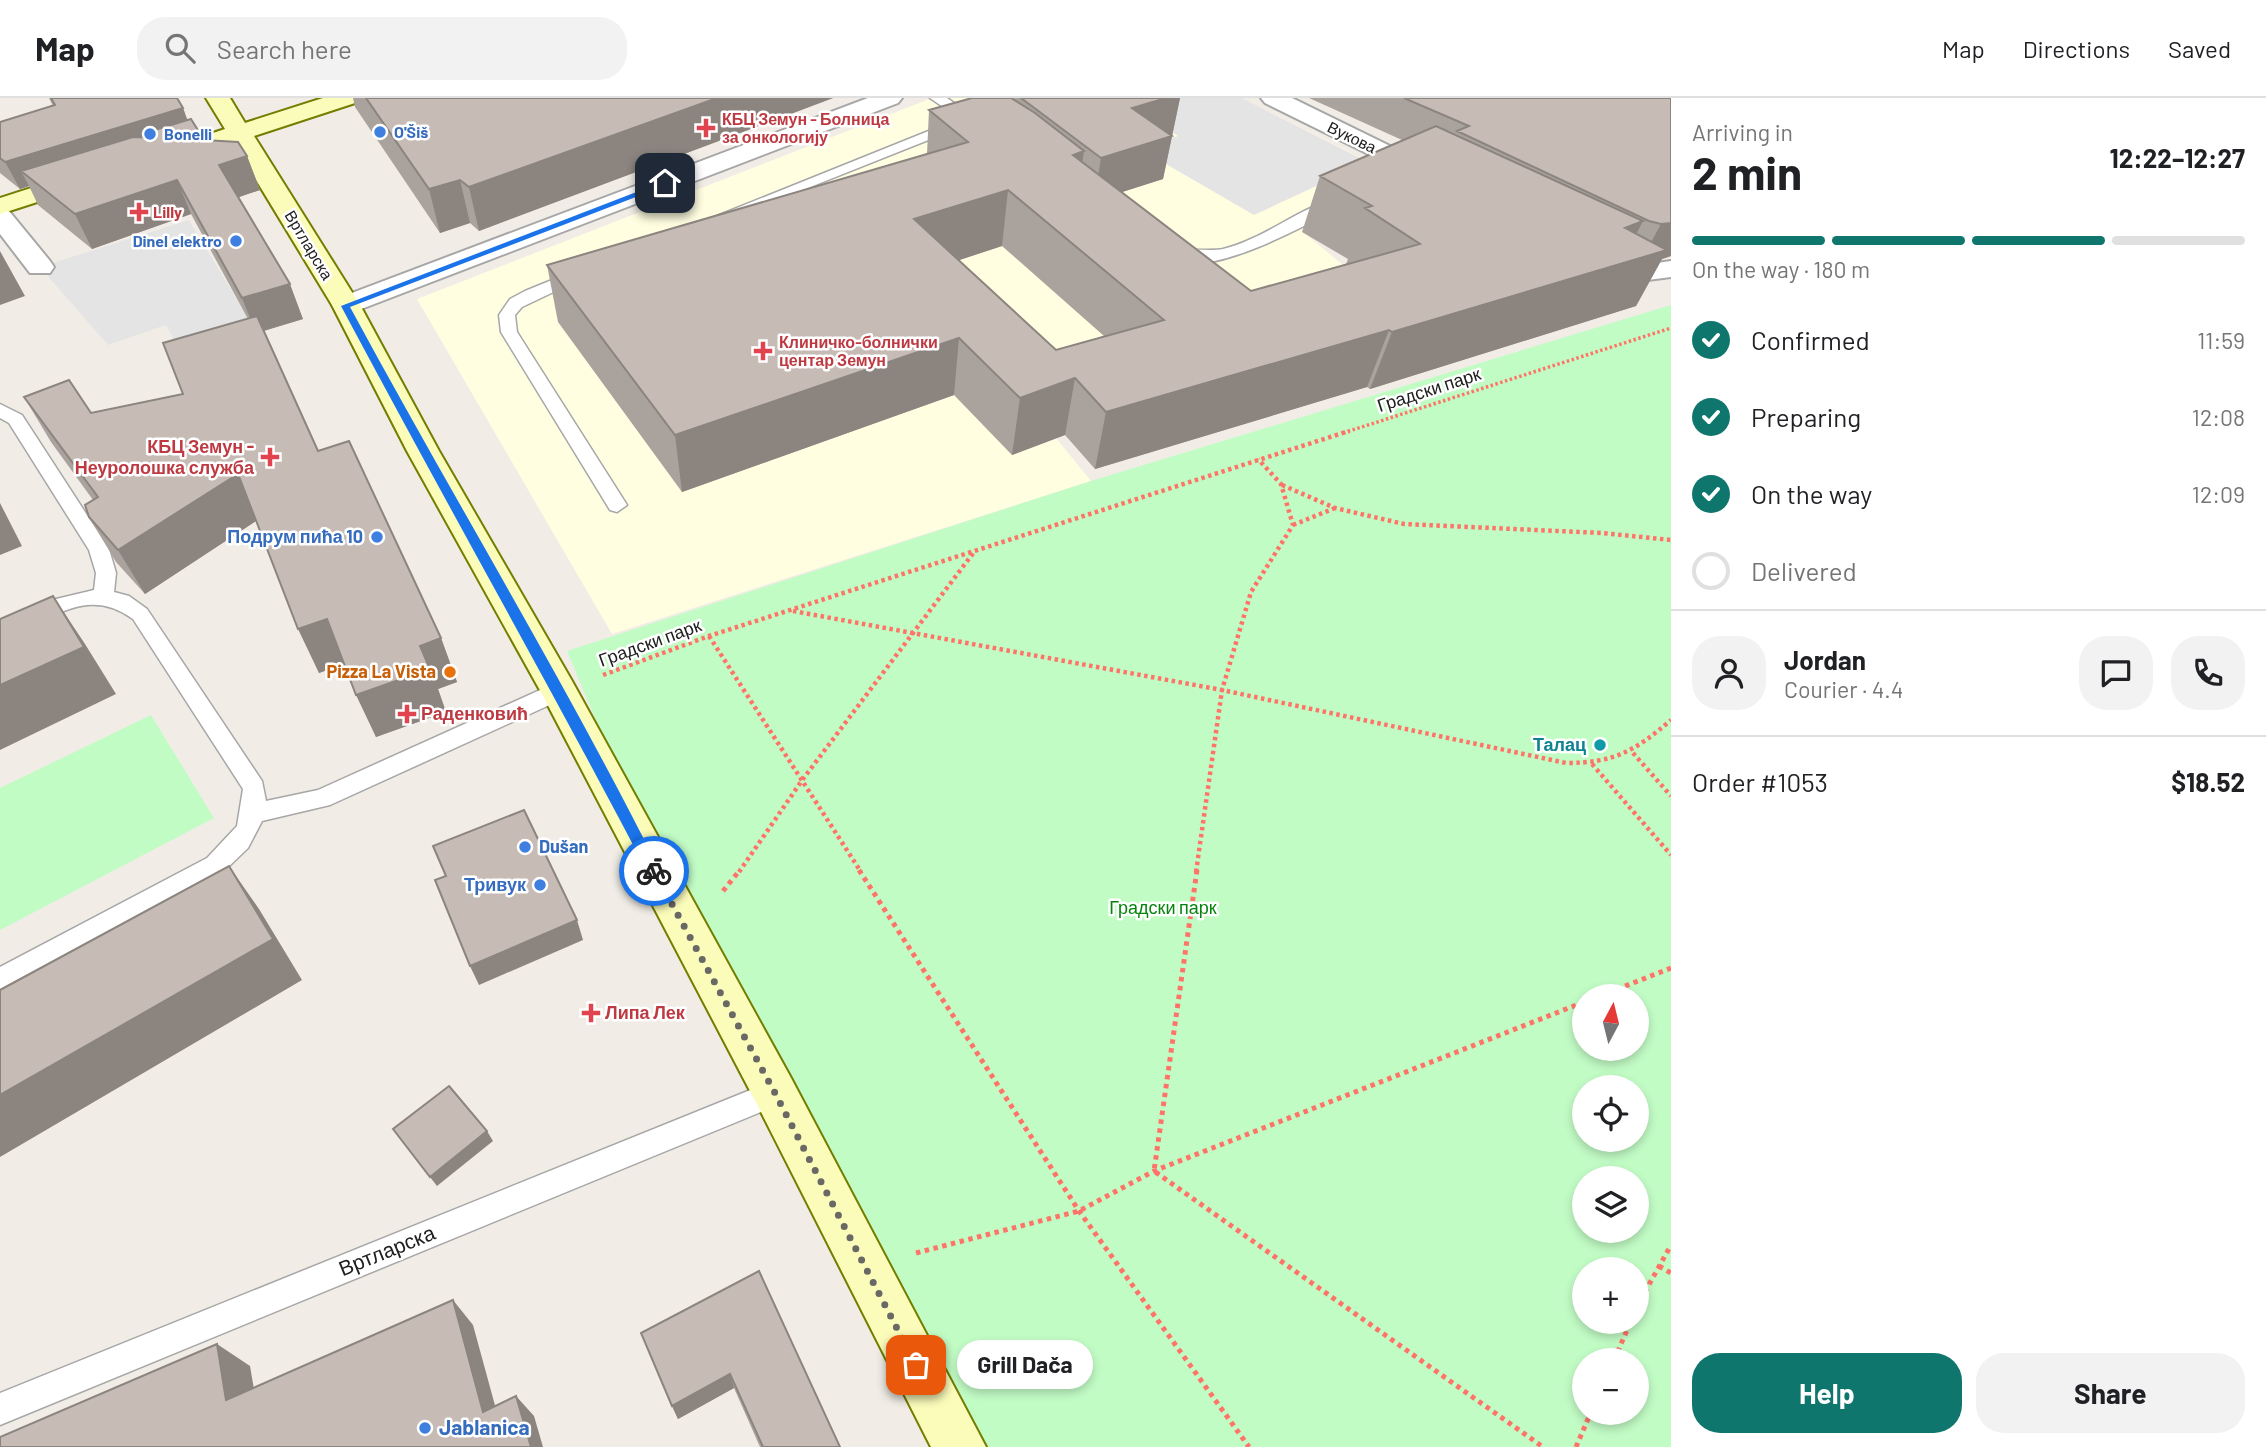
<!DOCTYPE html>
<html lang="en">
<head>
<meta charset="utf-8">
<style>
  :root { --surface:#fff; --page:#f2f2f2; --text:#202124; --muted:#757577; --line:#e0e0e0; --accent:#0f766e }
  body { margin:0; font-family:Barlow,sans-serif; background:var(--page); color:var(--text); height:100vh; display:flex; flex-direction:column; font-size:26px; white-space:nowrap }
  * { box-sizing:border-box; margin:0 }
  p { font-size:23px; color:var(--muted) }
  .icon { flex:none; width:38px; height:38px; fill:none; stroke:currentColor; stroke-width:2; stroke-linecap:round; stroke-linejoin:round }
  .map { position:relative; flex:1; overflow:hidden }
  .side { display:flex; flex-direction:column; background:var(--surface); width:595px }
  .side>* { flex:none }
  .needle { width:46px; rotate:7deg }
  .buttons { position:absolute; left:1572px; top:886px; display:grid; gap:14px }
  .buttons a { display:grid; place-items:center; width:77px; height:77px; border-radius:50%; background:var(--surface); box-shadow:0 4px 10px #0003; font-size:35px }
  .pin { position:absolute; display:grid; place-items:center; width:60px; height:60px; color:#fff; margin:-30px; border-radius:14px; box-shadow:0 4px 10px #0006 }
  .courier { position:absolute; display:grid; place-items:center; width:70px; height:70px; margin:-35px; border:5px solid #1a73e8; border-radius:50%; background:#fff; color:#222; box-shadow:0 2px 9px #0007 }
  .bubble { position:absolute; height:49px; border-radius:24px; background:var(--surface); box-shadow:0 4px 10px #0003; font-size:23px; font-weight:700; line-height:49px; text-align:center }
  .summary em { font-style:normal; font-weight:700 }
  .summary div { display:flex; flex-direction:column-reverse }
  .summary { display:flex; align-items:center; justify-content:space-between; height:119px; padding:0 21px }
  h1 { font-size:46px; font-weight:700; line-height:52px }
  .bar { display:grid; grid-template-columns:repeat(4,1fr); gap:10px 7px; align-content:center; height:84px; padding:0 21px }
  .bar i { height:9px; border-radius:5px; background:var(--line) }
  .bar .on { background:var(--accent) }
  .bar p { grid-column:span 4 }
  .line { display:flex; align-items:center; gap:18px; padding:0 21px; border-top:2px solid var(--line) }
  .line div { flex:1 }
  .round { display:grid; place-items:center; flex:none; width:74px; height:74px; border-radius:28px; background:var(--page) }
  ol { padding:0 21px; list-style:none }
  li { display:flex; align-items:center; gap:21px; height:77px }
  li p { margin-inline-start:auto }
  li .icon { padding:7px; border-radius:50%; background:var(--accent); color:#fff; stroke-width:4 }
  li:last-child { color:var(--muted) }
  li i { width:38px; height:38px; border:4px solid var(--line); border-radius:50% }
  .cta { display:flex; gap:14px; margin-top:auto; padding:14px 21px }
  .cta a { flex:1; height:80px; border-radius:28px; background:var(--accent); color:#fff; font-size:28px; font-weight:700; line-height:80px; text-align:center }
  .cta a+a { background:var(--page); color:var(--text) }
  header { display:flex; align-items:center; gap:42px; box-sizing:border-box; height:98px; padding:0 35px; background:var(--surface); border-bottom:2px solid var(--line) }
  header strong { font-size:33px }
  nav { display:flex; gap:38px; margin-inline-start:auto; font-size:24px }
  .search { width:490px; height:63px; background:var(--page); display:flex; align-items:center; gap:18px; box-sizing:border-box; padding:0 24px; border-radius:28px; color:var(--muted); font-size:26px }
  main { display:flex; flex:1; min-height:0 }
  .map>svg:first-child { display:block }
  .education { fill:#fffee1 }
  .park { fill:#c2fcc5; fill-rule:evenodd }
  .parking { fill:#e4e4e4 }
  .lines { fill:none; stroke-linecap:round; stroke-linejoin:round }
  .lane-casing { stroke:#a7a7a7; stroke-width:3 }
  .street-casing { stroke:#a7a7a7; stroke-width:4 }
  .secondary-casing { stroke:#737d00; stroke-width:4 }
  .path-far2 { stroke:#ff7469; stroke-width:3.5; stroke-dasharray:2.5 2.5; stroke-linecap:butt }
  .path-far1 { stroke:#ff7469; stroke-width:4.5; stroke-dasharray:3.5 3.5; stroke-linecap:butt }
  .path { stroke:#ff7469; stroke-width:5; stroke-dasharray:4.5 4.5; stroke-linecap:butt }
  .lane { fill:#fff; fill-rule:evenodd }
  .street { fill:#fff; fill-rule:evenodd }
  .secondary { fill:#fbfcb9; fill-rule:evenodd }
  .wall { fill:#aaa29c; fill-rule:evenodd }
  .shaded-wall { fill:#8b847f }
  .building { fill:#c6bcb5; stroke:#8b847f; stroke-width:2; fill-rule:evenodd }
  .route { fill:#1a73e8 }
  .done { stroke:#696865; stroke-width:7; stroke-dasharray:0 12.6 }
  .health-dot { fill:#e0444e; stroke:#fff; stroke-width:2.5 }
  .shop-dot { fill:#3f7fe0; stroke:#fff; stroke-width:2.5 }
  .food-dot { fill:#e8710a; stroke:#fff; stroke-width:2.5 }
  .culture-dot { fill:#0f9aa8; stroke:#fff; stroke-width:2.5 }
  .labels { text-anchor:middle; stroke-width:5; stroke-linejoin:round; paint-order:stroke }
  .far-health-label { font-size:16px; font-weight:bold; fill:#be3a42; stroke:#fff; text-anchor:start }
  .far-shop-label { font-size:16px; font-weight:bold; fill:#366cbe; stroke:#fff; text-anchor:start }
  .far-street-label { font-size:16px; fill:#202020; stroke:#fff }
  .street-label { font-size:18px; fill:#202020; stroke:#fff }
  .health-label { font-size:18px; font-weight:bold; fill:#be3a42; stroke:#fff; text-anchor:start }
  .shop-label { font-size:18px; font-weight:bold; fill:#366cbe; stroke:#fff; text-anchor:end }
  .food-label { font-size:18px; font-weight:bold; fill:#c56008; stroke:#fff; text-anchor:end }
  .culture-label { font-size:18px; font-weight:bold; fill:#0d838f; stroke:#fff; text-anchor:end }
  .park-label { font-size:18px; fill:#07840e; stroke:#fff }
  .near-street-label { font-size:21px; fill:#202020; stroke:#fff }
  .near-shop-label { font-size:21px; font-weight:bold; fill:#366cbe; stroke:#fff; text-anchor:start }
</style>
</head>
<body>
<header>
<strong>Map</strong>
<div class="search"><svg class="icon" aria-label="search" viewBox="0 0 24 24"><circle cx="10" cy="10" r="6"/><path d="M15 15l6 6"/></svg>Search here</div>
<nav><a>Map</a><a>Directions</a><a>Saved</a></nav>
</header>
<main>
<div class="map">
<svg width="1671" height="1349" viewBox="0 0 1671 1349">
  <rect width="100%" height="100%" fill="#f1ede6"/>
  <path class="education" d="M932,0H1242L1411,85L1303,134L1388,204L1056,340L1091,383L612,536L417,201Z"/>
  <path class="park" d="M1671,207V1349H959L677,817L567,553L1091,383ZM1584,898H1636V950H1584ZM1584,989H1636V1041H1584ZM1584,1080H1636V1132H1584ZM1584,1171H1636V1223H1584ZM1584,1262H1636V1314H1584Z
    M151,617L214,720L0,832V690Z"/>
  <path class="parking" d="M1117,0H1242L1368,64L1254,117L1140,51L1178,38Z
    M189,122L248,220L174,242L166,227L108,247L40,169Z"/>
  <g class="lines">
    <g class="lane-casing">
      <path id="lane" d="M930,0H947L980,23L968,26Z
        M956,22L963,26L961,29L730,121L725,123L717,118Z
        M1335,101L1340,103V109C1311,125 1198,187 1170,158C1180,148 1209,154 1223,151C1264,141 1299,110 1335,101Z
        M579,171L585,173V179L522,209L515,217L517,234L627,407L617,414L610,412L501,234L499,217L510,201L525,193Z
        M0,306L22,317L109,451L116,475L114,494L129,498L147,511L262,683L266,703L318,692L551,587H567L570,593L567,599L330,707L262,723L248,750L223,774L0,893V869L207,760L237,728L243,691L133,521C83,485 48,527 0,542V525L52,502L94,492L96,475L89,452L9,325L0,320Z
        M775,982L785,986L788,995L785,1004L0,1327V1295Z"/>
    </g>
    <g class="street-casing">
      <path id="street" d="M868,0H902L898,5L356,213L346,215L336,213L332,207L336,201Z
        M1261,0H1292L1435,70L1439,75L1435,80H1417L1265,5Z
        M0,111L9,113L50,163L54,169L50,175H30L0,136Z
        M1606,156L1642,167L1671,163V179L1640,183L1596,170L1592,164L1596,158Z"/>
    </g>
    <g class="secondary-casing">
      <path id="secondary" d="M206,0H230L245,25L323,0H359L355,5L254,38L360,207L439,353L572,583L791,980L986,1349H931L759,1010L542,596L407,353L332,207L233,44L216,49L207,47L204,42L207,37L225,31Z
        M84,73L93,76L97,81L93,86L0,116V100Z"/>
    </g>
    <path class="path-far2" d="M1343,335L1671,230"/>
    <path class="path-far1" d="M1282,387L1335,410L1404,426L1602,435L1671,442
      M1293,427L1335,410
      M793,513L1222,592L1566,665C1614,665 1635,653 1671,622
      M709,538L861,774
      M603,577L709,538L1349,333
      M1633,655L1671,698
      M1592,666L1671,757
      M739,774L803,681L974,454
      M1196,774L1222,592L1251,494L1293,427L1281,386L1258,361"/>
    <path class="path" d="M859,772L1079,1113L1249,1349
      M1197,772L1154,1073L1543,1349
      M723,793L740,772
      M1600,898L1671,870
      M916,1155L1079,1113L1154,1073L1584,904
      M1659,1168L1671,1175
      M1636,1210L1671,1147
      M1614,1262L1631,1223
      M1576,1349L1591,1314"/>
    <use href="#lane" class="lane"/>
    <use href="#street" class="street"/>
    <use href="#secondary" class="secondary"/>
  </g>
  <path class="wall" d="M49,0H177L183,10L187,22L204,42L247,58L260,92L239,99L303,221L264,233L318,353L441,540L457,584L438,591L446,614L376,639L344,566L319,575L256,423L145,496L116,464L89,419L93,402L51,344L24,299L91,315L183,296L248,221L191,116L92,151L38,107L29,88L20,91L0,75V24L53,8Z
    M353,0H833L479,133L470,125L440,135L355,9Z
    M973,0H1180L1163,81L1122,94L1251,193L1346,166L1348,161L1302,134L1320,78L1402,42L1309,0H1671V158L1662,161L1636,208L1370,291L1367,289L1095,371L1065,337L1012,357L954,297L682,394L558,224L547,167L927,56L929,12ZM1002,148L1104,238L1056,252L959,162Z
    M759,1173L840,1349H760L734,1290L678,1321L672,1308Z"/>
  <path class="shaded-wall" d="M717,0H833L479,133L469,89Z
    M1166,0H1180L1163,81L1094,103L1101,60L1132,10Z
    M183,10L193,37L151,33L157,48L21,73L29,88L20,91L5,64Z
    M1084,53L1075,109L1073,57Z
    M247,58L260,92L233,101L219,67Z
    M177,82L191,116L92,151L75,116Z
    M460,82L470,125L440,135L429,91Z
    M1008,92L1002,148L911,178L914,121Z
    M1643,123L1621,166L1643,159L1661,126L1671,125V158L1662,161L1636,208L1370,291L1392,234L1625,130Z
    M0,153L25,198L0,207Z
    M290,186L303,221L256,235L242,200Z
    M1389,232L1367,289L1095,371L1106,314Z
    M959,240L954,297L682,394L675,337Z
    M1075,280L1065,337L1012,357L1020,300Z
    M238,376L259,421L145,496L118,452Z
    M0,405L22,448L0,457Z
    M53,498L85,546L116,596L0,652V587Z
    M327,521L346,565L319,575L298,531Z
    M441,540L457,584L438,591L446,614L376,639L356,597L420,548Z
    M229,768L259,811L302,882L0,1059V997Z
    M577,822L583,842L479,887L470,868Z
    M487,1033L493,1043L437,1088L430,1079Z
    M453,1202L473,1227L502,1333L483,1314Z
    M217,1246L250,1268L259,1321L226,1302Z
    M730,1276L734,1290L678,1321L672,1308Z
    M516,1298L534,1318L543,1349H531Z"/>
  <path class="building" d="M51,0H177L183,10L5,64L0,60V24L55,7Z
    M366,0H717L469,89L460,82L429,91Z
    M972,0H1011L1035,15L1084,53L1073,57L1251,193L1420,146L1365,110L1372,108L1320,78L1436,28L1643,123L1625,130L1667,152L1392,234L1389,232L1106,314L1075,280L1020,300L959,240L675,337L547,167L968,44L929,12ZM1008,92L1164,222L1056,252L914,121Z
    M1021,0H1166L1132,10L1172,38L1101,60Z
    M1404,0H1671V125L1661,126L1649,123L1457,33L1469,28Z
    M191,21L204,42L238,44L247,58L219,67L290,186L242,200L177,82L75,116L21,73L133,39L154,40L151,33Z
    M257,218L318,353L349,343L441,540L420,548L430,571L356,597L327,521L298,531L238,376L118,452L89,419L85,407L98,399L24,299L69,282L91,315L183,296L163,245Z
    M53,498L84,549L0,587V521Z
    M524,712L577,822L470,868L435,782L446,778L433,748Z
    M229,768L273,841L0,997V892Z
    M449,988L487,1033L430,1079L393,1031Z
    M759,1173L840,1349H763L730,1276L672,1308L641,1235Z
    M453,1202L483,1314L516,1298L531,1349H0V1339L217,1246L226,1302Z"/>
  <path class="route" d="M665,83L667,87L350,209C452,398 564,581 660,773L654,778L649,777C549,586 442,398 341,208Z"/>
  <g class="lines">
    <path class="done" d="M654,773L775,995L916,1267"/>
  </g>
  <g class="health-dot">
    <path d="M702.5 19.5h7v7h7v7h-7v7h-7v-7h-7v-7h7z"/>
    <path d="M135.5 103.5h7v7h7v7h-7v7h-7v-7h-7v-7h7z"/>
    <path d="M759.5 242.5h7v7h7v7h-7v7h-7v-7h-7v-7h7z"/>
    <path d="M266.5 348.5h7v7h7v7h-7v7h-7v-7h-7v-7h7z"/>
    <path d="M403.5 605.5h7v7h7v7h-7v7h-7v-7h-7v-7h7z"/>
    <path d="M587.5 904.5h7v7h7v7h-7v7h-7v-7h-7v-7h7z"/>
  </g>
  <g class="shop-dot">
    <circle cx="380" cy="34" r="7"/>
    <circle cx="150" cy="36" r="7"/>
    <circle cx="236" cy="143" r="7"/>
    <circle cx="377" cy="439" r="7"/>
    <circle cx="525" cy="749" r="7"/>
    <circle cx="540" cy="787" r="7"/>
    <circle cx="425" cy="1330" r="7"/>
  </g>
  <circle class="food-dot" cx="450" cy="574" r="7"/>
  <circle class="culture-dot" cx="1600" cy="647" r="7"/>
  <g class="labels">
    <g class="far-health-label">
      <text x="722" y="27">КБЦ Земун - Болница<tspan x="722" dy="18">за онкологију</tspan></text>
      <text x="153" y="120">Lilly</text>
      <text x="779" y="250">Клиничко-болнички<tspan x="779" dy="18">центар Земун</tspan></text>
    </g>
    <g class="far-shop-label">
      <text x="394" y="40">O'Šiš</text>
      <text x="164" y="42">Bonelli</text>
      <text x="222" y="149" text-anchor="end">Dinel elektro</text>
    </g>
    <g class="far-street-label">
      <text transform="translate(1352 39) rotate(26)" y="6">Вукова</text>
      <text transform="translate(309 147) rotate(59)" y="6">Вртларска</text>
    </g>
    <g class="street-label">
      <text transform="translate(1429 292) rotate(-18)" y="6">Градски парк</text>
      <text transform="translate(650 545) rotate(-20)" y="6">Градски парк</text>
    </g>
    <g class="health-label">
      <text x="254" y="355" text-anchor="end">КБЦ Земун -<tspan x="254" dy="21">Неуролошка служба</tspan></text>
      <text x="421" y="622">Раденковић</text>
      <text x="605" y="921">Липа Лек</text>
    </g>
    <g class="shop-label">
      <text x="363" y="445">Подрум пића 10</text>
      <text x="539" y="755" text-anchor="start">Dušan</text>
      <text x="526" y="793">Тривук</text>
    </g>
    <g class="food-label">
      <text x="436" y="580">Pizza La Vista</text>
    </g>
    <g class="culture-label">
      <text x="1586" y="653">Талац</text>
    </g>
    <g class="park-label">
      <text x="1163" y="816">Градски парк</text>
    </g>
    <g class="near-street-label">
      <text transform="translate(387 1153) rotate(-22)" y="7">Вртларска</text>
    </g>
    <g class="near-shop-label">
      <text x="439" y="1337">Jablanica</text>
    </g>
  </g>
</svg>
<div class="buttons">
<a><svg class="needle" viewBox="-14 -14 28 28"><path d="M0-13l5 13h-10z" fill="#e53935"/><path d="M0 13l5-13h-10z" fill="#757577"/></svg></a>
<a><svg class="icon" aria-label="locate" viewBox="0 0 24 24"><circle cx="12" cy="12" r="6"/><path d="M12 2v4M12 18v4M2 12h4M18 12h4"/></svg></a>
<a><svg class="icon" aria-label="layers" viewBox="0 0 24 24"><path d="M12 4l9 5-9 5-9-5zM3 14l9 5 9-5"/></svg></a>
<a>+</a>
<a>−</a>
</div>
<div class="pin" style="left:916px;top:1267px;background:#ea580c"><svg class="icon" aria-label="bag" viewBox="0 0 24 24"><path d="M5 8h14l-1 12H6zM9 8a3 3 0 0 1 6 0"/></svg></div>
<div class="pin" style="left:665px;top:85px;background:#1f2937"><svg class="icon" aria-label="home" viewBox="0 0 24 24"><path d="M3 11l9-7 9 7M6 9v11h12V9"/></svg></div>
<div class="courier" style="left:654px;top:773px"><svg class="icon" aria-label="bike" viewBox="0 0 24 24"><circle cx="6" cy="16" r="4"/><circle cx="18" cy="16" r="4"/><path d="M6 16l4-8h5l3 8M10 8l3 8H6M13 5h3"/></svg></div>
<div class="bubble" style="left:957px;top:1242px;width:136px">Grill Dača</div>
</div>
<section class="side">
<div class="summary"><div><h1>2 min</h1><p>Arriving in</p></div><em>12:22–12:27</em></div>
<div class="bar"><i class="on"></i><i class="on"></i><i class="on"></i><i></i><p>On the way · 180 m</p></div>
<ol>
<li><svg class="icon" aria-label="check" viewBox="0 0 24 24"><path d="M5 12l5 5 9-10"/></svg>Confirmed<p>11:59</p></li>
<li><svg class="icon" aria-label="check" viewBox="0 0 24 24"><path d="M5 12l5 5 9-10"/></svg>Preparing<p>12:08</p></li>
<li><svg class="icon" aria-label="check" viewBox="0 0 24 24"><path d="M5 12l5 5 9-10"/></svg>On the way<p>12:09</p></li>
<li><i></i>Delivered</li>
</ol>
<div class="line" style="height:126px"><a class="round"><svg class="icon" aria-label="person" viewBox="0 0 24 24"><circle cx="12" cy="8" r="4"/><path d="M4 21q1-7 8-7t8 7"/></svg></a><div><b>Jordan</b><p>Courier · 4.4</p></div><a class="round"><svg class="icon" aria-label="chat" viewBox="0 0 24 24"><path d="M4 5h16v11H9l-5 4z"/></svg></a><a class="round"><svg class="icon" aria-label="phone" viewBox="0 0 24 24"><path d="M5 4h4l2 5-3 2q2 4 5 5l2-3 5 2v4C11 20 4 13 5 4z"/></svg></a></div>
<div class="line" style="height:91px"><div>Order #1053</div><b>$18.52</b></div>
<div class="cta"><a>Help</a><a>Share</a></div>
</section>
</main>
</body>
</html>
